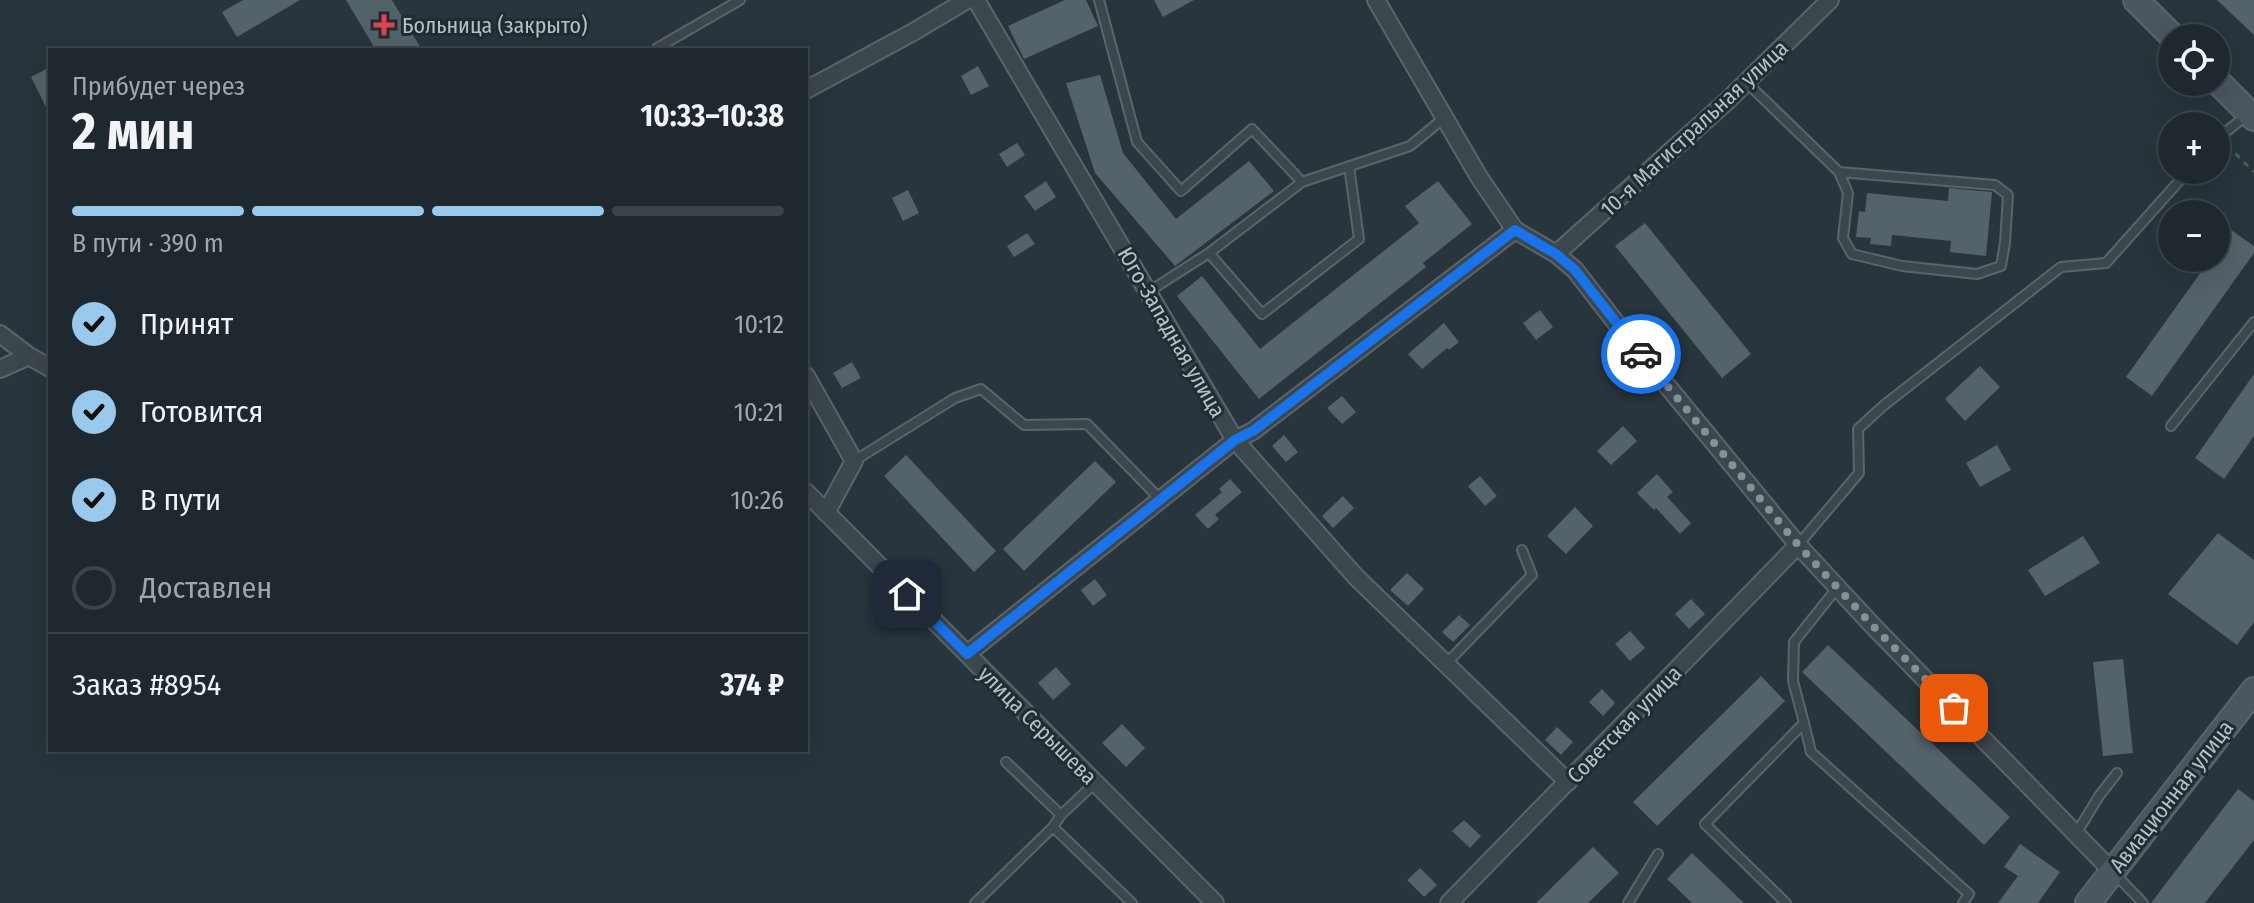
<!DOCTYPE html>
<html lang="ru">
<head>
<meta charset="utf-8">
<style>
  :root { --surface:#1e282e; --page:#2b343a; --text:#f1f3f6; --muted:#a1a6aa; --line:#3c444a; --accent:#99c9ec }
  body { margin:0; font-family:"Fira Sans Condensed",sans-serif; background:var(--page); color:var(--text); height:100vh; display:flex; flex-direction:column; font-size:30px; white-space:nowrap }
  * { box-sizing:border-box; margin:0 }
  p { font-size:26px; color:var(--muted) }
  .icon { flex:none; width:44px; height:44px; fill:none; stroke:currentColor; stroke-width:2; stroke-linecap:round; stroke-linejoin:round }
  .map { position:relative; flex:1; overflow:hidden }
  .panel { position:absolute; left:48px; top:48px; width:760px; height:704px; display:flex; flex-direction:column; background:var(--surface); border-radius:0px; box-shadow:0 8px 32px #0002,0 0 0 2px var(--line) }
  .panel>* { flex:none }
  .controls { position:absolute; left:2158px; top:24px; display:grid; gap:16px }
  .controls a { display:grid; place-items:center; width:72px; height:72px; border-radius:50%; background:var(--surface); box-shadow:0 8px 32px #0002,0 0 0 2px var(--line); font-size:40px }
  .pin { position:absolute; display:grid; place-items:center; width:68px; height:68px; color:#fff; margin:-34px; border-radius:16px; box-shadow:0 4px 12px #0006 }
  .courier { position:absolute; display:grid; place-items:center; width:80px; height:80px; margin:-40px; border:6px solid #1a73e8; border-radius:50%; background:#fff; color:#222; box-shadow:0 2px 10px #0007 }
  .summary em { font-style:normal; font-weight:700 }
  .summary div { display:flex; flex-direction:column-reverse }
  .summary { display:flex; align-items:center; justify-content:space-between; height:136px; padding:0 24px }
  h1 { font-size:52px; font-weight:700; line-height:60px }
  .bar { display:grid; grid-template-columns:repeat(4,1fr); gap:12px 8px; align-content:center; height:96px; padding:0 24px }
  .bar i { height:10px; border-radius:6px; background:var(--line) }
  .bar .selected { background:var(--accent) }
  .bar p { grid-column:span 4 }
  .line { display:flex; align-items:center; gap:20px; padding:0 24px; border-top:2px solid var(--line) }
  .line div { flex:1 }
  ol { padding:0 24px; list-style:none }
  li { display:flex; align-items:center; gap:24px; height:88px }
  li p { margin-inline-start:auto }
  li .icon { padding:8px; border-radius:50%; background:var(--accent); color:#111; stroke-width:4 }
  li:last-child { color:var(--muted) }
  li i { width:44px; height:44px; border:4px solid var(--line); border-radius:50% }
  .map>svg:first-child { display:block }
  .building { fill:#54626a }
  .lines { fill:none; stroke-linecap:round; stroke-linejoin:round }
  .lane-casing { stroke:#5a646b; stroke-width:12 }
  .street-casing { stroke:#5a646b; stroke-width:20 }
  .secondary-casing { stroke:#5a646b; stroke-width:28 }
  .path { stroke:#4c5f5d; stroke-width:3; stroke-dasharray:6 6; stroke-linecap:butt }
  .lane { stroke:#3c464d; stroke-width:8 }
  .street { stroke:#3c464d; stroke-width:16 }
  .secondary { stroke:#4a5660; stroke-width:24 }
  .done { stroke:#869097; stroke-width:8; stroke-dasharray:0 14.4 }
  .route { stroke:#1a73e8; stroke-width:10 }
  .health-dot { fill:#e0444e; stroke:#212b32; stroke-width:3 }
  .labels { text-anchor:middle; stroke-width:6; stroke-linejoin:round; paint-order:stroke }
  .poi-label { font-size:22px; fill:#b8c1c8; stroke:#212b32; text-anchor:start }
  .street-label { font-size:22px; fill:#b8c1c8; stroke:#212b32 }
</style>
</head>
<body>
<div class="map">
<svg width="2254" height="903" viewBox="0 0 2254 903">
  <rect width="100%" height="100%" fill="#28353d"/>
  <path class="building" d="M243,0H300L237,37L222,12Z
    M346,0H392L422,50H376Z
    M1065,0H1086L1098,26L1024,59L1008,26Z
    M1154,0H1194L1163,17Z
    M2217,0H2254V35Z
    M978,66L989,86L971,95L961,76Z
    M50,67V115L31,77Z
    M1100,75L1123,153L1176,219L1249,161L1274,191L1175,266L1095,173L1066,83Z
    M1017,143L1025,155L1007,167L999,154Z
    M1046,181L1056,197L1035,211L1024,196Z
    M1438,181L1472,224L1423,263L1426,267L1259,399L1177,296L1202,276L1260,349L1419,223L1405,206Z
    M1949,188L1992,192L1986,256L1950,252L1951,241L1892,235L1891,246L1870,244L1871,238L1856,237L1859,211L1865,212L1867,193L1948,201Z
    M908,190L919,213L903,221L892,198Z
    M1645,223L1751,354L1722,378L1615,246Z
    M2231,230L2254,246V253L2152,396L2126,377L2211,258H2216V251Z
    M1027,233L1035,244L1014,257L1007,246Z
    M1540,310L1553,327L1536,340L1523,323Z
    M1444,323L1459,342L1449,350L1447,348L1422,369L1408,354Z
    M852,362L861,378L842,388L833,373Z
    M1980,366L2000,387L1965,421L1945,399Z
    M2254,374V436L2224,479L2195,458Z
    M1342,396L1356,412L1342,424L1327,408Z
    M1623,426L1637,441L1611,465L1597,451Z
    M1284,435L1298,452L1286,462L1272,446Z
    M1997,445L2011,470L1980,487L1966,463Z
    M906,455L996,551L974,572L884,476Z
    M1095,461L1116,482L1024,571L1003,549Z
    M1657,474L1673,492L1667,497L1691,523L1680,534L1656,508L1654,510L1637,493Z
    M1480,476L1497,496L1485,506L1468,486Z
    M1230,479L1242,492L1215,515L1219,519L1208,529L1195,515L1222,492L1219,489Z
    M1343,496L1354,508L1333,528L1322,516Z
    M1575,507L1593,526L1566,554L1547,536Z
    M2218,533L2254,560V622L2237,645L2168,594Z
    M2083,536L2100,563L2045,596L2028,570Z
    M1407,573L1424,589L1408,606L1390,590Z
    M1095,579L1107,595L1093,606L1081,590Z
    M1691,599L1705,614L1689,629L1675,614Z
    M1459,615L1470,625L1453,642L1442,632Z
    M1630,631L1645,648L1630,661L1615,644Z
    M1828,645L2010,817L1984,845L1802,672Z
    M2123,659L2133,753L2103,756L2093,662Z
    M1056,667L1071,684L1053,700L1038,683Z
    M1761,676L1785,701L1657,826L1633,802Z
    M1602,689L1615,703L1603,716L1589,702Z
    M1122,724L1145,748L1126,767L1102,743Z
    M1557,727L1573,742L1561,755L1545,740Z
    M2238,789L2254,801V840L2205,903H2151Z
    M1464,820L1481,836L1470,848L1452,831Z
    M2020,844L2060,872L2038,903H1998L2018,876L2004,867Z
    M1593,847L1619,873L1588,903H1536Z
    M1692,853L1744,903H1692L1667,879Z
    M1420,868L1437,885L1424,897L1407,880Z"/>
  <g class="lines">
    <g class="lane-casing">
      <path id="lane" d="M1099,0L1137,142L1181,191L1252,129L1302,182
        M657,48L740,0
        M1746,82L1839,172L1848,193L1843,238L1852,254L1902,266L1977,274L2001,266L2005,243L2008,195L1995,185L1839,172
        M2216,140L2248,114
        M1209,253L1262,314L1359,239L1349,166
        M1148,292L1209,253L1302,182L1410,146L1444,118
        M2171,426L2254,322
        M854,461L955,398L981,389L1024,425L1087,424L1160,499
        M1798,545L1859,473L1858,429L1883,406L2061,267L2106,263L2189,170
        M1446,664L1532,575L1522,550
        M1804,723L1811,752L1969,894L1963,903
        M1006,762L1061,815
        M1053,827L1132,903
        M2076,834L2099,796L2117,773
        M2115,874L2143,903
        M975,903L1053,827L1061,815L1095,783
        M1628,903L1658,854
        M1786,903L1705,824L1804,723L1793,681L1794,642L1837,588"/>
    </g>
    <g class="street-casing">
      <path id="street" d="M976,0L1235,440L1356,577L1568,782
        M1376,0L1479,177L1515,230L1556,254L1575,270L1623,332L1798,545L1874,627L2112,871
        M806,90L915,31L967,0
        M1556,254L1727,101L1830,0
        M0,334L29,356
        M0,369L29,356L50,368
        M806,376L854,461L826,513
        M806,492L1215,903
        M967,654L1235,440L1253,431L1515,230
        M1449,903L1798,545"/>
    </g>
    <g class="secondary-casing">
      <path id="secondary" d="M2136,0L2174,38
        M2216,80L2254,118
        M2088,903L2254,690"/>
    </g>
    <path class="path" d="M2227,145L2254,172"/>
    <use href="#lane" class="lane"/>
    <use href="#street" class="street"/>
    <use href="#secondary" class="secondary"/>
  </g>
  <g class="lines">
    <path class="done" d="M1641,354L1798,545L1874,627L1954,708"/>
    <path class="route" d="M907,594L967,654L1235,440L1253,431L1515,230L1556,254L1575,270L1641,354"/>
  </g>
  <path class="health-dot" d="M380 13h8v8h8v8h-8v8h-8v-8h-8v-8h8z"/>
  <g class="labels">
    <g class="poi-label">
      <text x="402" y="33">Больница (закрыто)</text>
    </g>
    <g class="street-label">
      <text transform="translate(1694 128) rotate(-43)" y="8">10-я Магистральная улица</text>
      <text transform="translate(1172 332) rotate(60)" y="8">Юго-Западная улица</text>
      <text transform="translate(1624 724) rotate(-46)" y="8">Советская улица</text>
      <text transform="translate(1038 725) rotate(45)" y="8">улица Серышева</text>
      <text transform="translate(2171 796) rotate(-52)" y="8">Авиационная улица</text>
    </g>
  </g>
</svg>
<div class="controls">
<a><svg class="icon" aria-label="locate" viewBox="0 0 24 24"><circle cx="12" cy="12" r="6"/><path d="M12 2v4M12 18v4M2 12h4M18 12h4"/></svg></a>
<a>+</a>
<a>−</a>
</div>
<div class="pin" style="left:1954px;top:708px;background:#ea580c"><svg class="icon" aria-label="bag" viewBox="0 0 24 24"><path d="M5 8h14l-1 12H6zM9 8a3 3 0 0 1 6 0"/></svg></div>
<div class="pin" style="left:907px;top:594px;background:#1f2937"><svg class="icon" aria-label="home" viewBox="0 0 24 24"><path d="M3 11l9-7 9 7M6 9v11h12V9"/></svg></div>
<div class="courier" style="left:1641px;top:354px"><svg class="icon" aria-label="car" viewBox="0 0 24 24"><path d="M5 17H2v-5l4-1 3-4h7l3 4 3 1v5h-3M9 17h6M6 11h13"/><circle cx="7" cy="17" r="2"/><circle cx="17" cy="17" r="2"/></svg></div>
<section class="panel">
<div class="summary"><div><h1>2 мин</h1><p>Прибудет через</p></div><em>10:33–10:38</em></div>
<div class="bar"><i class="selected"></i><i class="selected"></i><i class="selected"></i><i></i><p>В пути · 390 m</p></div>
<ol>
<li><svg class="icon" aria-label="check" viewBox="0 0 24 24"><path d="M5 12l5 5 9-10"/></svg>Принят<p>10:12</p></li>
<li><svg class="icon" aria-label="check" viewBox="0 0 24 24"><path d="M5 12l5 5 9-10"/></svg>Готовится<p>10:21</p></li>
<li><svg class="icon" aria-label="check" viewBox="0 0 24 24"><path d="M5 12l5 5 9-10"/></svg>В пути<p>10:26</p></li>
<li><i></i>Доставлен</li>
</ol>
<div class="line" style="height:104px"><div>Заказ #8954</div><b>374 ₽</b></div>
</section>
</div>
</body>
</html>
